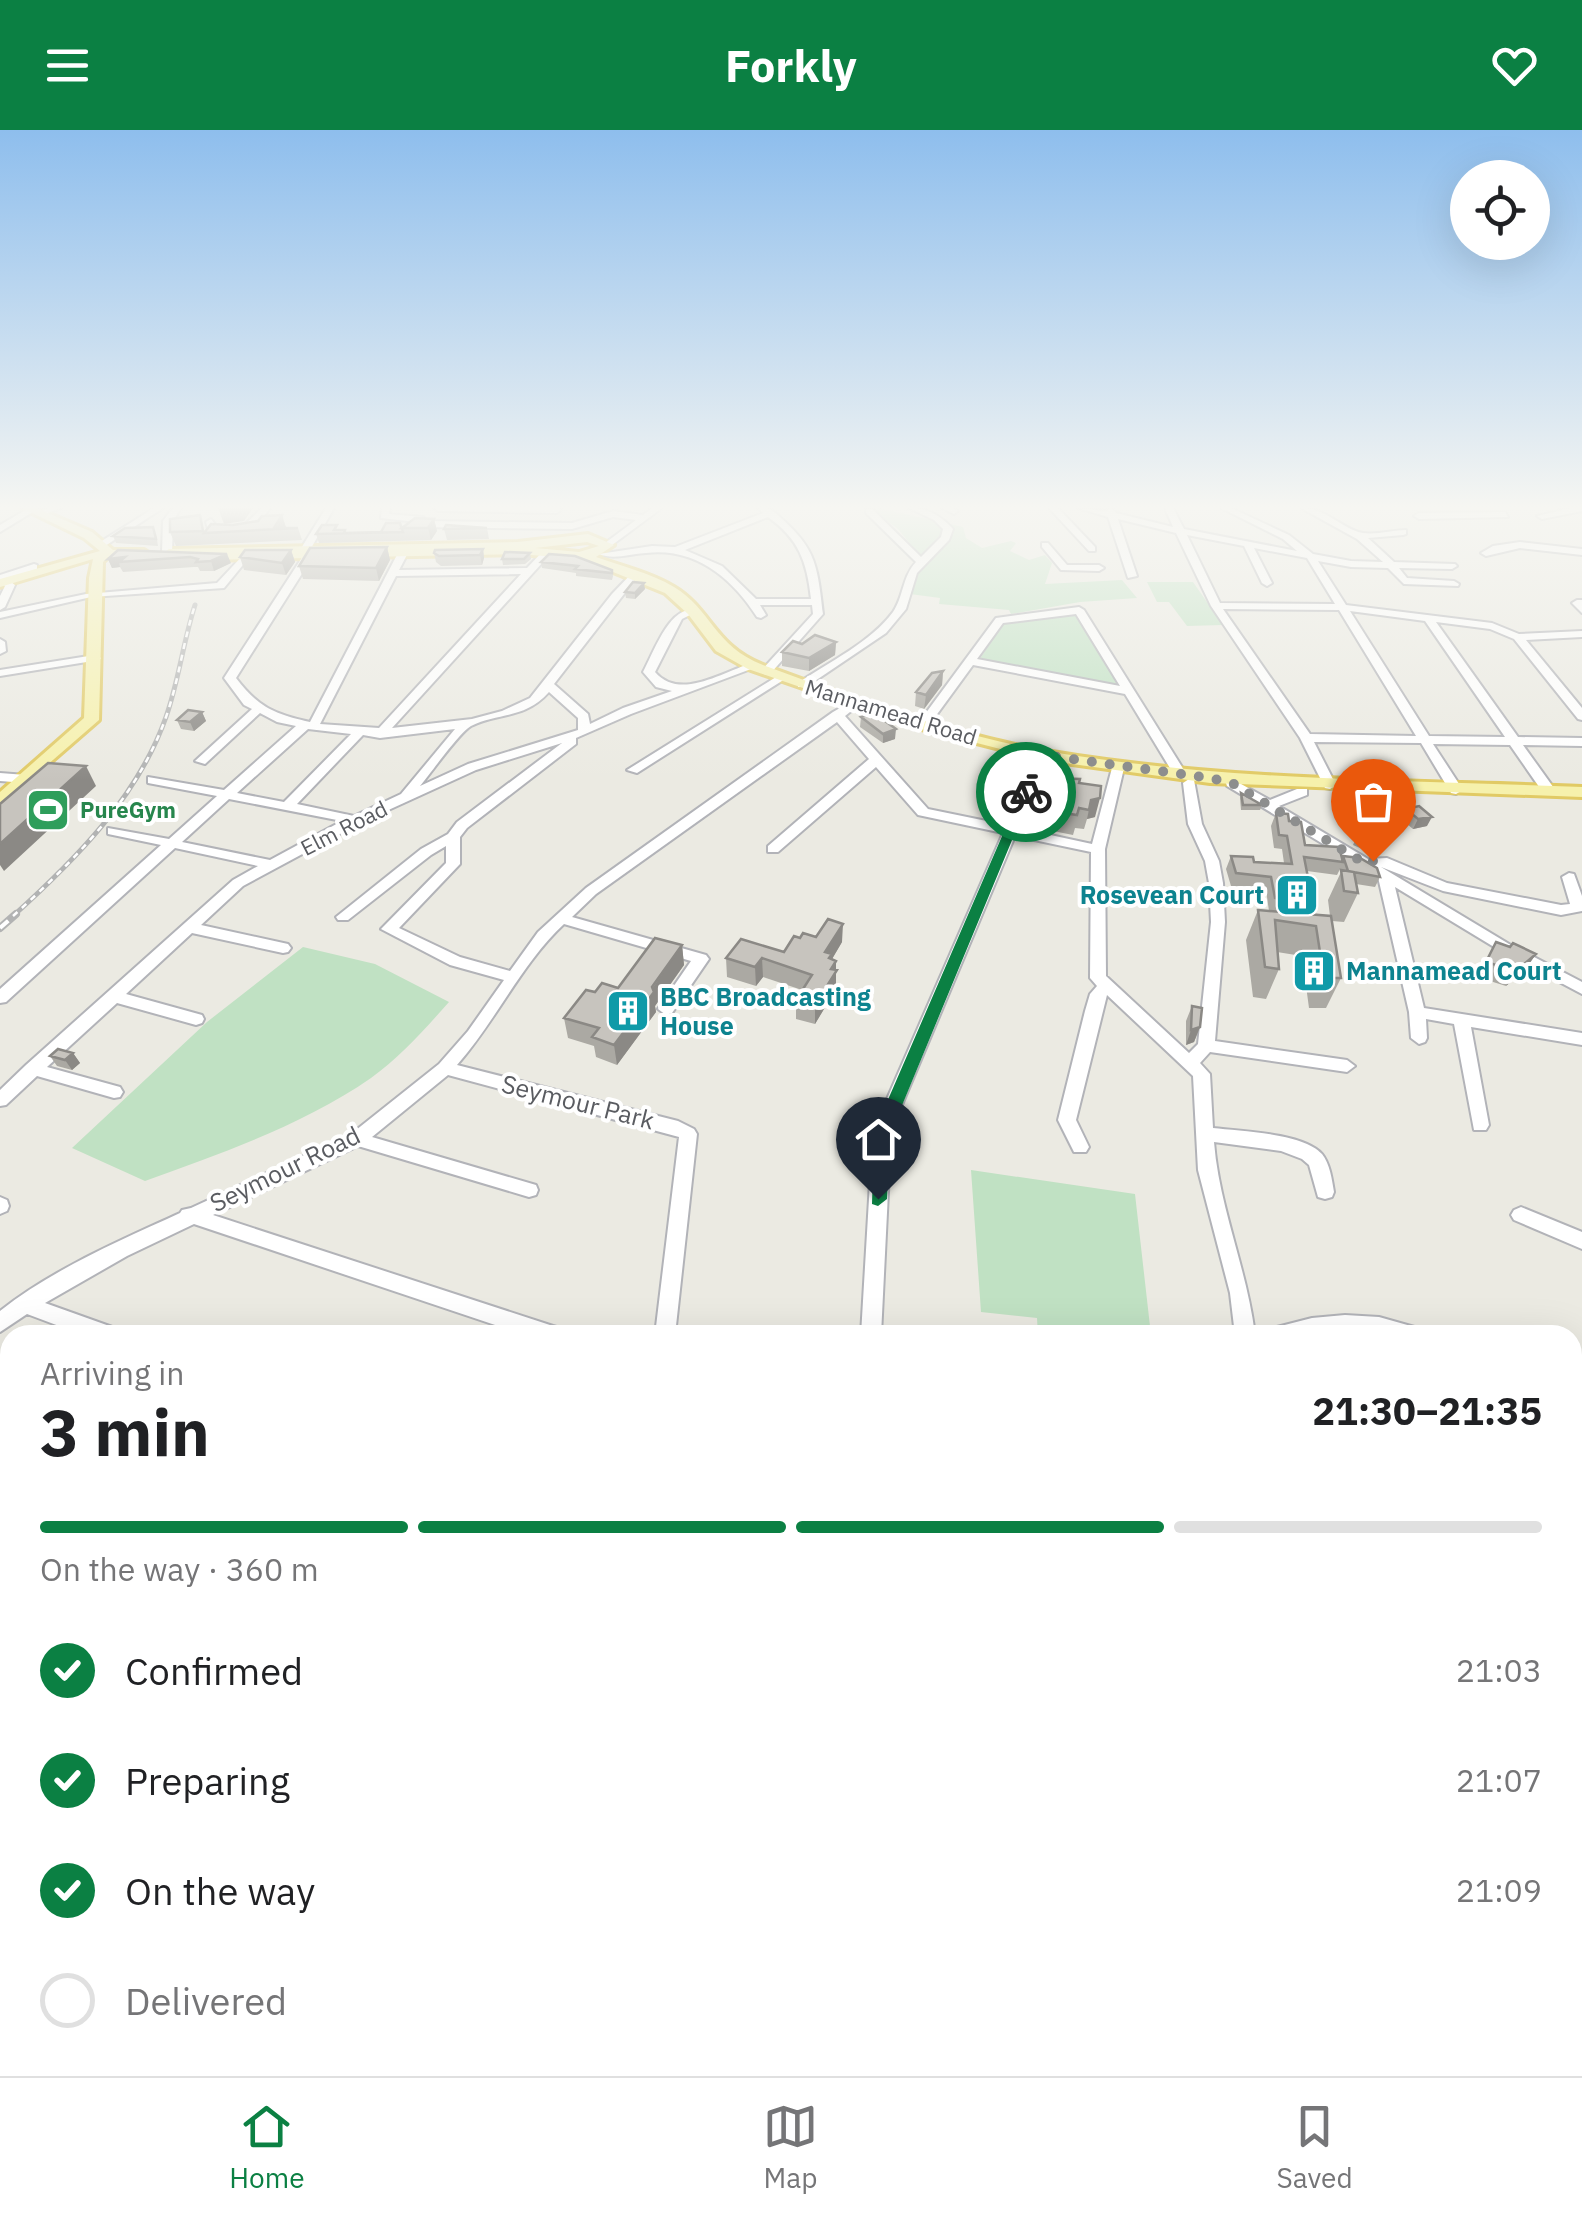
<!DOCTYPE html>
<html lang="en">
<head>
<meta charset="utf-8">
<style>
  :root { --surface:#fff; --page:#f6f6f6; --text:#202124; --muted:#757577; --line:#e0e0e0; --accent:#0b8043 }
  body { margin:0; font-family:"IBM Plex Sans",sans-serif; background:var(--page); color:var(--text); height:100vh; display:flex; flex-direction:column; font-size:38px; white-space:nowrap }
  * { box-sizing:border-box; margin:0 }
  p { font-size:32px; color:var(--muted) }
  .icon { flex:none; width:55px; height:55px; fill:none; stroke:currentColor; stroke-width:2; stroke-linecap:round; stroke-linejoin:round }
  .map { position:relative; flex:1; overflow:hidden }
  .side { position:absolute; left:0px; top:1195px; width:1582px; height:752px; display:flex; flex-direction:column; background:var(--surface); border-radius:30px 30px 0 0; box-shadow:0 10px 40px #0002 }
  .side>* { flex:none }
  .controls { position:absolute; left:1450px; top:30px; display:grid; gap:20px }
  .controls a { display:grid; place-items:center; width:100px; height:100px; border-radius:50%; background:var(--surface); box-shadow:0 10px 40px #0002; font-size:50px }
  .pin { position:absolute; display:grid; place-items:center; width:85px; height:85px; color:#fff; margin:-102px -42px; border-radius:50% 50% 50% 0; rotate:-45deg; box-shadow:0 0 10px #0007 }
  .pin .icon { rotate:45deg }
  .courier { position:absolute; display:grid; place-items:center; width:100px; height:100px; margin:-50px; border:8px solid #0b8043; border-radius:50%; background:#fff; color:#222; box-shadow:0 2px 12px #0007 }
  .overview em { font-style:normal; font-weight:800 }
  .overview div { display:flex; flex-direction:column-reverse }
  .overview { display:flex; align-items:center; justify-content:space-between; height:170px; padding:0 40px }
  h1 { font-size:65px; font-weight:800; line-height:75px }
  .bar { display:grid; grid-template-columns:repeat(4,1fr); gap:15px 10px; align-content:center; height:120px; padding:0 40px }
  .bar i { height:12px; border-radius:8px; background:var(--line) }
  .bar .selected { background:var(--accent) }
  .bar p { grid-column:span 4 }
  ol { padding:0 40px; list-style:none }
  li { display:flex; align-items:center; gap:30px; height:110px }
  li p { margin-inline-start:auto }
  li .icon { padding:10px; border-radius:50%; background:var(--accent); color:#fff; stroke-width:4 }
  li:last-child { color:var(--muted) }
  li i { width:55px; height:55px; border:5px solid var(--line); border-radius:50% }
  header { display:flex; justify-content:space-between; align-items:center; height:130px; padding:0 40px; background:var(--accent); color:#fff; font-size:45px; font-weight:800 }
  .dock { display:flex; justify-content:space-around; align-items:center; height:140px; border-top:2px solid var(--line); background:var(--surface); font-size:28px; color:var(--muted) }
  .dock a { display:grid; justify-items:center; gap:5px }
  .dock .selected { color:var(--accent) }
  .map>svg:first-child { display:block }
  .green { fill:#c0e1c3 }
  .lines { fill:none; stroke-linecap:round; stroke-linejoin:round }
  .minor-casing { stroke:#b2b3b8; stroke-width:4 }
  .major-casing { stroke:#e1ca65; stroke-width:6 }
  .minor { fill:#fff; fill-rule:evenodd }
  .major { fill:#f6f1ac; fill-rule:evenodd }
  .rail-far1-casing { stroke:#b2b3b3; stroke-width:5 }
  .rail-casing { stroke:#b2b3b3; stroke-width:8 }
  .rail-far1 { stroke:#fff; stroke-width:2.5; stroke-dasharray:6; stroke-linecap:butt }
  .rail { stroke:#fff; stroke-width:4; stroke-dasharray:11; stroke-linecap:butt }
  .wall { fill:#aba9a3; fill-rule:evenodd }
  .shaded-wall { fill:#8b8985 }
  .building { fill:#c7c4be; stroke:#8b8985; stroke-width:2.5 }
  .route { fill:#0b8043 }
  .done { stroke:#8d8e8e; stroke-width:10; stroke-dasharray:0 18 }
  .labels { text-anchor:middle; stroke-width:8; stroke-linejoin:round; paint-order:stroke }
  .far-street-label { font-size:22px; fill:#5a5c61; stroke:#fff }
  .far-leisure-label { font-size:22px; font-weight:bold; fill:#27864d; stroke:#fff; text-anchor:start }
  .culture-label { font-size:25px; font-weight:bold; fill:#0d838f; stroke:#fff; text-anchor:start }
  .street-label { font-size:25px; fill:#5a5c61; stroke:#fff }
</style>
</head>
<body>
<header><svg class="icon" aria-label="menu" viewBox="0 0 24 24"><path d="M4 6h16M4 12h16M4 18h16"/></svg>Forkly<svg class="icon" aria-label="heart" viewBox="0 0 24 24"><path d="M12 20l-8-8c-3-5 5-10 8-4 3-6 11-1 8 4z"/></svg></header>
<div class="map">
<svg width="1582" height="1946" viewBox="0 0 1582 1946">
  <rect width="100%" height="100%" fill="#ebeae2"/>
  <path class="green" d="M879,378L963,397L966,408L982,418L1011,411L1016,413L1010,421L1029,430L1045,425L1052,433L1045,454L1122,450L1137,468L1080,472L1011,484L1009,480L939,474L940,468L910,464L915,442L924,431L898,399L874,381Z
    M1147,452H1193L1223,495L1187,496L1169,472H1157Z
    M1076,483L1121,557L979,530L1004,493Z
    M303,817L375,834L449,872C425,899 400,927 371,948C303,995 222,1023 145,1051L72,1018L207,892Z
    M971,1040L1135,1064L1151,1205H1038L1037,1188L981,1182Z
    M0,1725L10,1730V1938H497L513,1946H0Z
    M1014,1938H1216V1946H1011Z"/>
  <g class="lines">
    <g class="minor-casing">
      <path id="minor" d="M29,378L36,380L0,402V395Z
        M49,378H61L40,386L35,383Z
        M154,378H163L105,416L97,414Z
        M173,378H181L173,391L172,423L167,426L162,423L163,391Z
        M262,378H270C255,401 235,412 208,399L206,392L211,389L217,397L241,398Z
        M326,378H334L310,420L315,423L236,548C258,577 274,584 310,592L399,421L404,418L409,421L399,440L527,438L545,419L553,421L392,598L472,589L502,581L530,568L612,464L634,441L638,442V446L554,554L588,584L590,594L623,578L672,561L656,557L643,542C654,522 671,471 698,481L682,489L655,542C679,570 719,544 749,534L759,536L631,584L576,608V614L467,698L460,707V734L399,798L460,827L510,841L538,802L586,758L833,582L854,570L860,574L845,586L928,679L1006,695L1037,625L1043,621L1049,625L1018,698L1092,714L1112,638L1122,635L1124,638L1105,719L1106,846L1189,923L1198,914L1211,792L1209,753L1205,731L1188,694L1183,653L1189,649L1194,650L1202,694L1219,731L1223,753L1225,792L1215,911L1347,930L1355,936L1347,942L1210,922L1200,933L1210,944L1213,998C1240,1001 1303,1003 1322,1024C1330,1034 1332,1050 1334,1062L1332,1067L1325,1069L1318,1067L1309,1035L1302,1029L1281,1021L1214,1012C1219,1077 1247,1139 1255,1205H1235L1230,1163L1198,1040L1193,946L1107,865L1076,990L1089,1017L1086,1022H1074L1058,990L1085,881L1090,864L1097,856L1090,848L1091,722L1015,706L891,1001L881,1205H861L873,1001L1003,703L918,685L876,637L778,722H768V716L869,629L837,592L596,764L572,787L706,825L709,829L672,883L666,885L658,879L691,831L564,794C521,834 496,891 457,935L678,991L694,999L697,1004L675,1205H655L679,1007L448,945L372,1007L536,1055L538,1060L536,1065L529,1067L358,1016L213,1085L553,1196L560,1198L563,1205H525L194,1094L127,1126L45,1173L115,1198L118,1205H83L27,1184L0,1202V1181C53,1139 119,1111 180,1083L182,1080L191,1078L351,1004L439,934L468,901L504,850L450,835L381,799L446,733V716L431,725L348,790H338L336,787L421,719L448,704L457,692L562,613L476,640L360,693L243,756L201,795L288,814L291,818L288,822L283,823L192,803L126,864L202,885L204,889L202,893L196,895L117,873L47,937L120,957L123,962L120,967L114,968L37,946L6,975L0,976V960L26,935L233,750L258,736L175,718L6,872L0,873V859L161,715L108,704V698L169,709L217,666L148,653V647L224,660L296,596L277,592L260,583L205,634L195,631L252,579L244,575L224,548L305,423L300,420ZM521,444L379,598L320,594L396,446ZM549,562L578,588V600L468,634L420,656C431,643 459,603 471,596C498,582 524,590 549,562ZM308,599L351,604L284,672L237,663ZM455,599L401,664L354,686L297,674L363,605L380,608ZM229,669L342,691L270,730L182,712Z
        M382,378H390L389,384L423,387L427,391L572,393L613,381L643,385L653,378H662L608,418L605,417V413L636,390L613,387L572,399L419,397L414,394L416,392L381,388Z
        M434,378H558L561,380L557,383L438,381Z
        M758,378H767L773,381C815,417 817,430 823,484L770,544L766,545L760,542L813,484L812,475H760L766,485L761,488L757,487C732,448 695,417 646,423C630,424 613,430 599,424L652,416L675,417L763,383ZM768,387C799,409 807,432 811,469H756L722,436L685,420Z
        M909,378C927,377 941,386 953,399L949,410L917,443L906,479L886,503L806,557H798V553C829,532 871,512 893,482C904,466 902,447 916,432L866,383V379H872L921,427L941,407L943,399L934,390Z
        M942,378H953L958,381L954,384Z
        M1049,378H1058L1095,417V421H1089Z
        M1078,378L1106,381L1111,378L1116,383L1173,397L1165,378H1173L1184,399L1297,421L1283,409L1221,378H1231L1289,405L1313,424L1351,431L1383,432L1357,409L1301,378C1327,378 1343,400 1363,403C1377,405 1393,400 1406,400V404L1403,405L1368,408L1394,432L1455,434L1457,436L1452,439L1399,438L1407,448L1454,451L1459,454L1458,456L1404,454L1388,438L1351,437L1318,431L1346,475L1492,493L1519,504L1582,501V507L1526,510L1582,578V590L1578,589L1514,509L1490,499L1436,492L1518,607L1582,608V616L1523,615L1556,661L1549,665L1544,664L1510,615L1433,614L1463,660L1456,664L1451,663L1421,613L1314,612L1336,655L1330,659L1325,658L1300,608L1211,476L1176,403L1118,389L1137,446L1128,448L1108,387ZM1187,405L1244,416L1262,453L1267,456L1272,453L1254,418L1307,428L1335,474L1220,473ZM1223,479L1339,480L1416,606L1310,604ZM1350,481L1425,491L1505,607L1429,606Z
        M1571,378H1582V381L1542,389L1537,386Z
        M1505,382L1508,387L1419,389L1414,386L1419,383Z
        M1520,412L1582,419V425L1520,418L1486,426L1481,423L1493,416Z
        M1042,413H1048L1067,435H1099L1104,438L1099,441L1061,440L1042,417Z
        M246,422L251,425L224,458L91,467L0,488V482L86,464L217,453Z
        M34,434L37,435V439L7,449L15,455L5,477L0,480V466L5,456L0,451V445Z
        M1577,470H1582V483L1572,473Z
        M1079,477L1084,480L1187,645L1186,648H1176L1125,564L973,535L927,598L917,595L996,488ZM1076,484L1120,556L977,529L1003,493Z
        M0,509L5,512L6,521L0,524Z
        M95,525L101,528L99,530L0,546V540Z
        M781,544L787,547L785,549L637,643L627,640Z
        M0,643L26,645L32,649L26,653L0,651Z
        M1232,649L1270,670L1297,659H1307V665L1279,676L1368,729L1387,728L1447,753L1561,775L1570,774L1562,747L1569,743L1574,744L1582,766V781L1561,785L1443,761L1381,737L1509,814L1582,852V864L1499,820L1395,757L1424,878L1582,903V915L1471,897L1489,995L1486,1000H1474L1454,894L1426,889L1427,908L1425,912L1419,914L1411,908L1409,882L1378,747L1227,656L1226,653Z
        M0,1067L7,1070L9,1076L7,1081L0,1084Z
        M1521,1077L1582,1102V1119L1514,1090L1511,1085L1514,1080Z
        M1345,1185L1379,1187L1418,1198L1421,1205H1270L1273,1198L1312,1188Z
        M0,1317L10,1321V1344L0,1340Z
        M1572,1371L1582,1376V1405L1572,1400Z
        M0,1551L10,1555V1582L0,1578Z
        M1572,1617L1582,1622V1670L1572,1666Z
        M741,1938H786L790,1946H745Z
        M882,1938H921L917,1946H878Z
        M1344,1938H1375L1377,1946H1345Z"/>
    </g>
    <g class="major-casing">
      <path id="major" d="M22,378H36L92,402L113,420H144L150,424L144,428L108,427L103,432L99,590L0,676V662L84,588L89,448L93,429L0,457V449L100,421L84,408Z
        M588,404L614,415L596,427C621,436 651,443 674,457C711,479 714,516 763,535C855,569 950,604 1046,621C1223,651 1403,650 1582,657V667L1210,653L1043,630L918,598L748,539L716,521L688,484L665,463L581,429L519,424L201,430L163,423L169,419L518,412ZM587,412L599,416L579,422L535,418Z"/>
    </g>
    <use href="#minor" class="minor"/>
    <use href="#major" class="major"/>
    <g class="rail-far1-casing">
      <path id="rail-far1" d="M13,786C75,730 138,667 166,587C179,550 183,512 195,475"/>
    </g>
    <g class="rail-casing">
      <path id="rail" d="M0,798L16,784"/>
    </g>
    <use href="#rail-far1" class="rail-far1"/>
    <use href="#rail" class="rail"/>
  </g>
  <path class="wall" d="M282,385L285,398H298L302,410L176,416L170,402H205Z
    M434,389L437,401L431,410L319,413L316,404L338,400L346,402H381L402,398Z
    M487,398L489,409L447,410L444,399Z
    M156,404L158,416L116,413L113,406Z
    M387,417L390,430L379,451L303,449L299,436Z
    M483,419L484,428L482,435L441,436L436,432L434,423Z
    M118,420L231,433L214,441H200L198,437H194L123,442L120,437L112,438L108,429Z
    M291,420L295,432L286,445L244,440L240,427Z
    M530,423L531,429L525,434L503,435L502,429Z
    M541,432L612,440L613,446L612,450L576,446V443L542,438Z
    M645,459L635,469L626,468L625,462Z
    M836,512L835,525L809,541L782,536V522L802,514Z
    M943,541L942,555L924,579L915,576L916,562Z
    M202,582L206,591L194,601L181,599L177,590Z
    M861,587L895,609L883,613L860,597Z
    M1018,629L1015,648L1005,672L987,668L990,648Z
    M1079,653L1095,687L1087,689L1084,699L1075,698L1073,705L1048,700L1049,692L1042,691L1046,671Z
    M1241,663L1262,675L1260,680H1241L1240,668Z
    M1406,679L1427,696L1413,699L1401,689Z
    M1276,683L1289,691L1305,715L1342,729L1343,726L1380,747L1375,757L1356,754L1358,763L1344,792L1332,791L1341,848L1326,878H1309L1302,826L1277,822L1279,839L1266,869L1253,867L1246,810L1258,780L1269,781L1266,760L1231,756L1226,739L1231,726L1254,732L1284,733L1282,719L1274,718L1271,696ZM1340,739L1341,742L1328,770L1330,786L1302,784L1304,781H1306L1312,768L1307,741L1337,745Z
    M1358,704L1381,713L1376,725L1353,715Z
    M842,812L832,829L836,831V859L815,894L796,889V870L802,860L763,847L756,856L727,847L726,828L784,822Z
    M1496,812L1526,839L1506,856L1477,847Z
    M682,815L684,835L655,876L656,882L617,935L596,927L594,916L568,908L564,888L618,858Z
    M1192,876L1200,897L1194,912L1186,915V891Z
    M73,923L80,933L72,940L57,936L50,926Z"/>
  <path class="shaded-wall" d="M218,378H253L244,391L224,394Z
    M282,385L286,397L284,399L274,398Z
    M434,389L437,401L431,410L428,398Z
    M387,417L390,430L379,451L376,438Z
    M483,419L484,428L482,435L480,425Z
    M291,420L295,432L286,445L282,433Z
    M227,424L231,433L214,441L211,431Z
    M125,427L119,432L120,437L112,438L108,429Z
    M644,453L645,459L635,469V463Z
    M836,512L835,525L809,541V528Z
    M943,541L942,555L924,579L926,565Z
    M202,582L206,591L194,601L190,592Z
    M896,599L895,609L883,613V604Z
    M1018,629L1015,648L1005,672L1008,653Z
    M86,636L96,656L4,741L0,735V714Z
    M1100,668L1095,687L1087,689L1091,670Z
    M1432,687L1427,696L1413,699L1418,689Z
    M843,794L842,812L825,841V822Z
    M682,815L684,835L655,876L656,882L617,935L614,915Z
    M1536,824L1526,839L1506,856L1516,841Z
    M762,828L763,847L756,856L755,837Z
    M836,831V859L815,894V875Z
    M1200,897L1194,912L1186,915L1191,900Z
    M73,923L80,933L72,940L65,930Z"/>
  <path class="building" d="M200,385L203,401L170,402V389Z
    M282,385L274,398H298L204,403L211,394L233,395L258,391L262,386Z
    M415,388L434,389L428,398H402Z
    M386,393H400L403,402L316,404L322,395H337L334,400H345L344,403L381,402Z
    M446,395L487,398L444,399Z
    M153,397L156,409L113,406L125,398Z
    M387,417L376,438L299,436L310,418Z
    M483,419L480,425L439,426L434,423L435,420Z
    M118,420L227,424L211,431L196,432L198,429L190,427L119,432L125,427L108,429Z
    M245,420H291L282,433L240,427Z
    M505,422L530,423L524,429H502Z
    M549,424L575,426L612,440V443L575,439L578,436L541,432Z
    M633,452L644,453L635,463L625,462Z
    M815,505L836,512L809,528L782,522L793,511L802,514Z
    M943,541L926,565L916,562L932,543Z
    M188,580L202,582L190,592L177,590Z
    M874,583L896,599L883,604L861,587Z
    M1005,626L1018,629L1008,653L990,648Z
    M48,633L86,636L0,714V674Z
    M1052,648L1080,649L1079,653L1101,656L1100,668L1091,670L1089,680L1079,678L1077,685L1051,681L1054,673L1046,671Z
    M1241,663L1262,675H1243Z
    M1419,676L1432,687L1418,689L1406,679Z
    M1276,683L1288,684L1289,691L1301,692L1305,715L1339,717L1343,732L1304,727L1312,768L1305,767L1307,774L1275,768L1271,747L1236,743L1231,726L1253,727L1254,732L1292,734L1287,706L1279,705Z
    M1369,698L1375,701L1381,713L1358,704Z
    M1343,726L1360,728L1377,738L1380,747L1348,741Z
    M1341,740L1354,742L1358,763L1344,761Z
    M1258,780L1331,786L1341,848H1324L1316,796L1275,790L1279,839L1265,837Z
    M828,789L843,794L825,822L832,824L829,828L836,831L831,839L837,840L815,875L796,870L812,845L762,828L755,837L726,828L741,809L784,822L794,806L800,808L803,803L816,807Z
    M655,808L682,815L652,857L654,862L614,915L592,907L599,898L564,888L586,860L595,862L602,853L618,858Z
    M1496,812L1510,817L1513,813L1536,824L1516,841L1486,832Z
    M1192,876L1202,878L1200,897L1191,900Z
    M58,919L73,923L65,930L50,926Z"/>
  <linearGradient id="sky" x2="0" y2="1"><stop stop-color="#8ebeed"/><stop offset="0.58" stop-color="#f6f6f2"/><stop offset="1" stop-color="#f6f6f2" stop-opacity="0"/></linearGradient>
  <rect width="1582" height="650" fill="url(#sky)"/>
  <path class="route" d="M1022,660L1032,662L891,1002L887,1069L878,1076L872,1074L874,1002Z"/>
  <g class="lines">
    <path class="done" d="M1026,662L1043,625L1210,648L1232,653L1366,734L1373,731"/>
  </g>
  <defs>
    <g id="stadium-square" transform="scale(2.25)"><rect x="-9" y="-9" width="18" height="18" rx="4" fill="#2e9e5b" stroke="#fff"/><path d="M0-5a6.5 5 0 1 0 0 10a6.5 5 0 1 0 0-10ZM-3.5-1.8h7v3.6h-7Z" fill="#fff"/></g>
    <g id="building-square" transform="scale(2.25)"><rect x="-9" y="-9" width="18" height="18" rx="4" fill="#0f9aa8" stroke="#fff"/><path d="M-4-6H4V6H1V3H-1V6H-4ZM-2.5-4.3h1.7v1.8h-1.7ZM.8-4.3h1.7v1.8H.8ZM-2.5-1h1.7V.8h-1.7ZM.8-1h1.7V.8H.8Z" fill="#fff"/></g>
  </defs>
  <g fill-rule="evenodd">
    <use href="#stadium-square" x="48" y="680"/>
    <use href="#building-square" x="1297" y="765"/>
    <use href="#building-square" x="1314" y="841"/>
    <use href="#building-square" x="628" y="881"/>
  </g>
  <g class="labels">
    <g class="far-street-label">
      <text transform="translate(891 582) rotate(17)" y="8">Mannamead Road</text>
      <text transform="translate(344 698) rotate(-27)" y="8">Elm Road</text>
    </g>
    <g class="far-leisure-label">
      <text x="80" y="688">PureGym</text>
    </g>
    <g class="culture-label">
      <text x="1264" y="774" text-anchor="end">Rosevean Court</text>
      <text x="1346" y="850">Mannamead Court</text>
      <text x="660" y="876">BBC Broadcasting<tspan x="660" dy="29">House</tspan></text>
    </g>
    <g class="street-label">
      <text transform="translate(578 972) rotate(14)" y="9">Seymour Park</text>
      <text transform="translate(285 1039) rotate(-26)" y="9">Seymour Road</text>
    </g>
  </g>
</svg>
<div class="controls">
<a><svg class="icon" aria-label="locate" viewBox="0 0 24 24"><circle cx="12" cy="12" r="6"/><path d="M12 2v4M12 18v4M2 12h4M18 12h4"/></svg></a>
</div>
<div class="pin" style="left:1373px;top:731px;background:#ea580c"><svg class="icon" aria-label="bag" viewBox="0 0 24 24"><path d="M5 8h14l-1 12H6zM9 8a3 3 0 0 1 6 0"/></svg></div>
<div class="pin" style="left:878px;top:1069px;background:#1f2937"><svg class="icon" aria-label="home" viewBox="0 0 24 24"><path d="M3 11l9-7 9 7M6 9v11h12V9"/></svg></div>
<div class="courier" style="left:1026px;top:662px"><svg class="icon" aria-label="bike" viewBox="0 0 24 24"><circle cx="6" cy="16" r="4"/><circle cx="18" cy="16" r="4"/><path d="M6 16l4-8h5l3 8M10 8l3 8H6M13 5h3"/></svg></div>
<section class="side">
<div class="overview"><div><h1>3 min</h1><p>Arriving in</p></div><em>21:30–21:35</em></div>
<div class="bar"><i class="selected"></i><i class="selected"></i><i class="selected"></i><i></i><p>On the way · 360 m</p></div>
<ol>
<li><svg class="icon" aria-label="check" viewBox="0 0 24 24"><path d="M5 12l5 5 9-10"/></svg>Confirmed<p>21:03</p></li>
<li><svg class="icon" aria-label="check" viewBox="0 0 24 24"><path d="M5 12l5 5 9-10"/></svg>Preparing<p>21:07</p></li>
<li><svg class="icon" aria-label="check" viewBox="0 0 24 24"><path d="M5 12l5 5 9-10"/></svg>On the way<p>21:09</p></li>
<li><i></i>Delivered</li>
</ol>
</section>
</div>
<nav class="dock">
<a class="selected"><svg class="icon" aria-label="home" viewBox="0 0 24 24"><path d="M3 11l9-7 9 7M6 9v11h12V9"/></svg>Home</a>
<a><svg class="icon" aria-label="map" viewBox="0 0 24 24"><path d="M3 6l6-2 6 2 6-2v14l-6 2-6-2-6 2zM9 4v14M15 6v14"/></svg>Map</a>
<a><svg class="icon" aria-label="saved" viewBox="0 0 24 24"><path d="M7 4h10v16l-5-4-5 4z"/></svg>Saved</a>
</nav>
</body>
</html>
